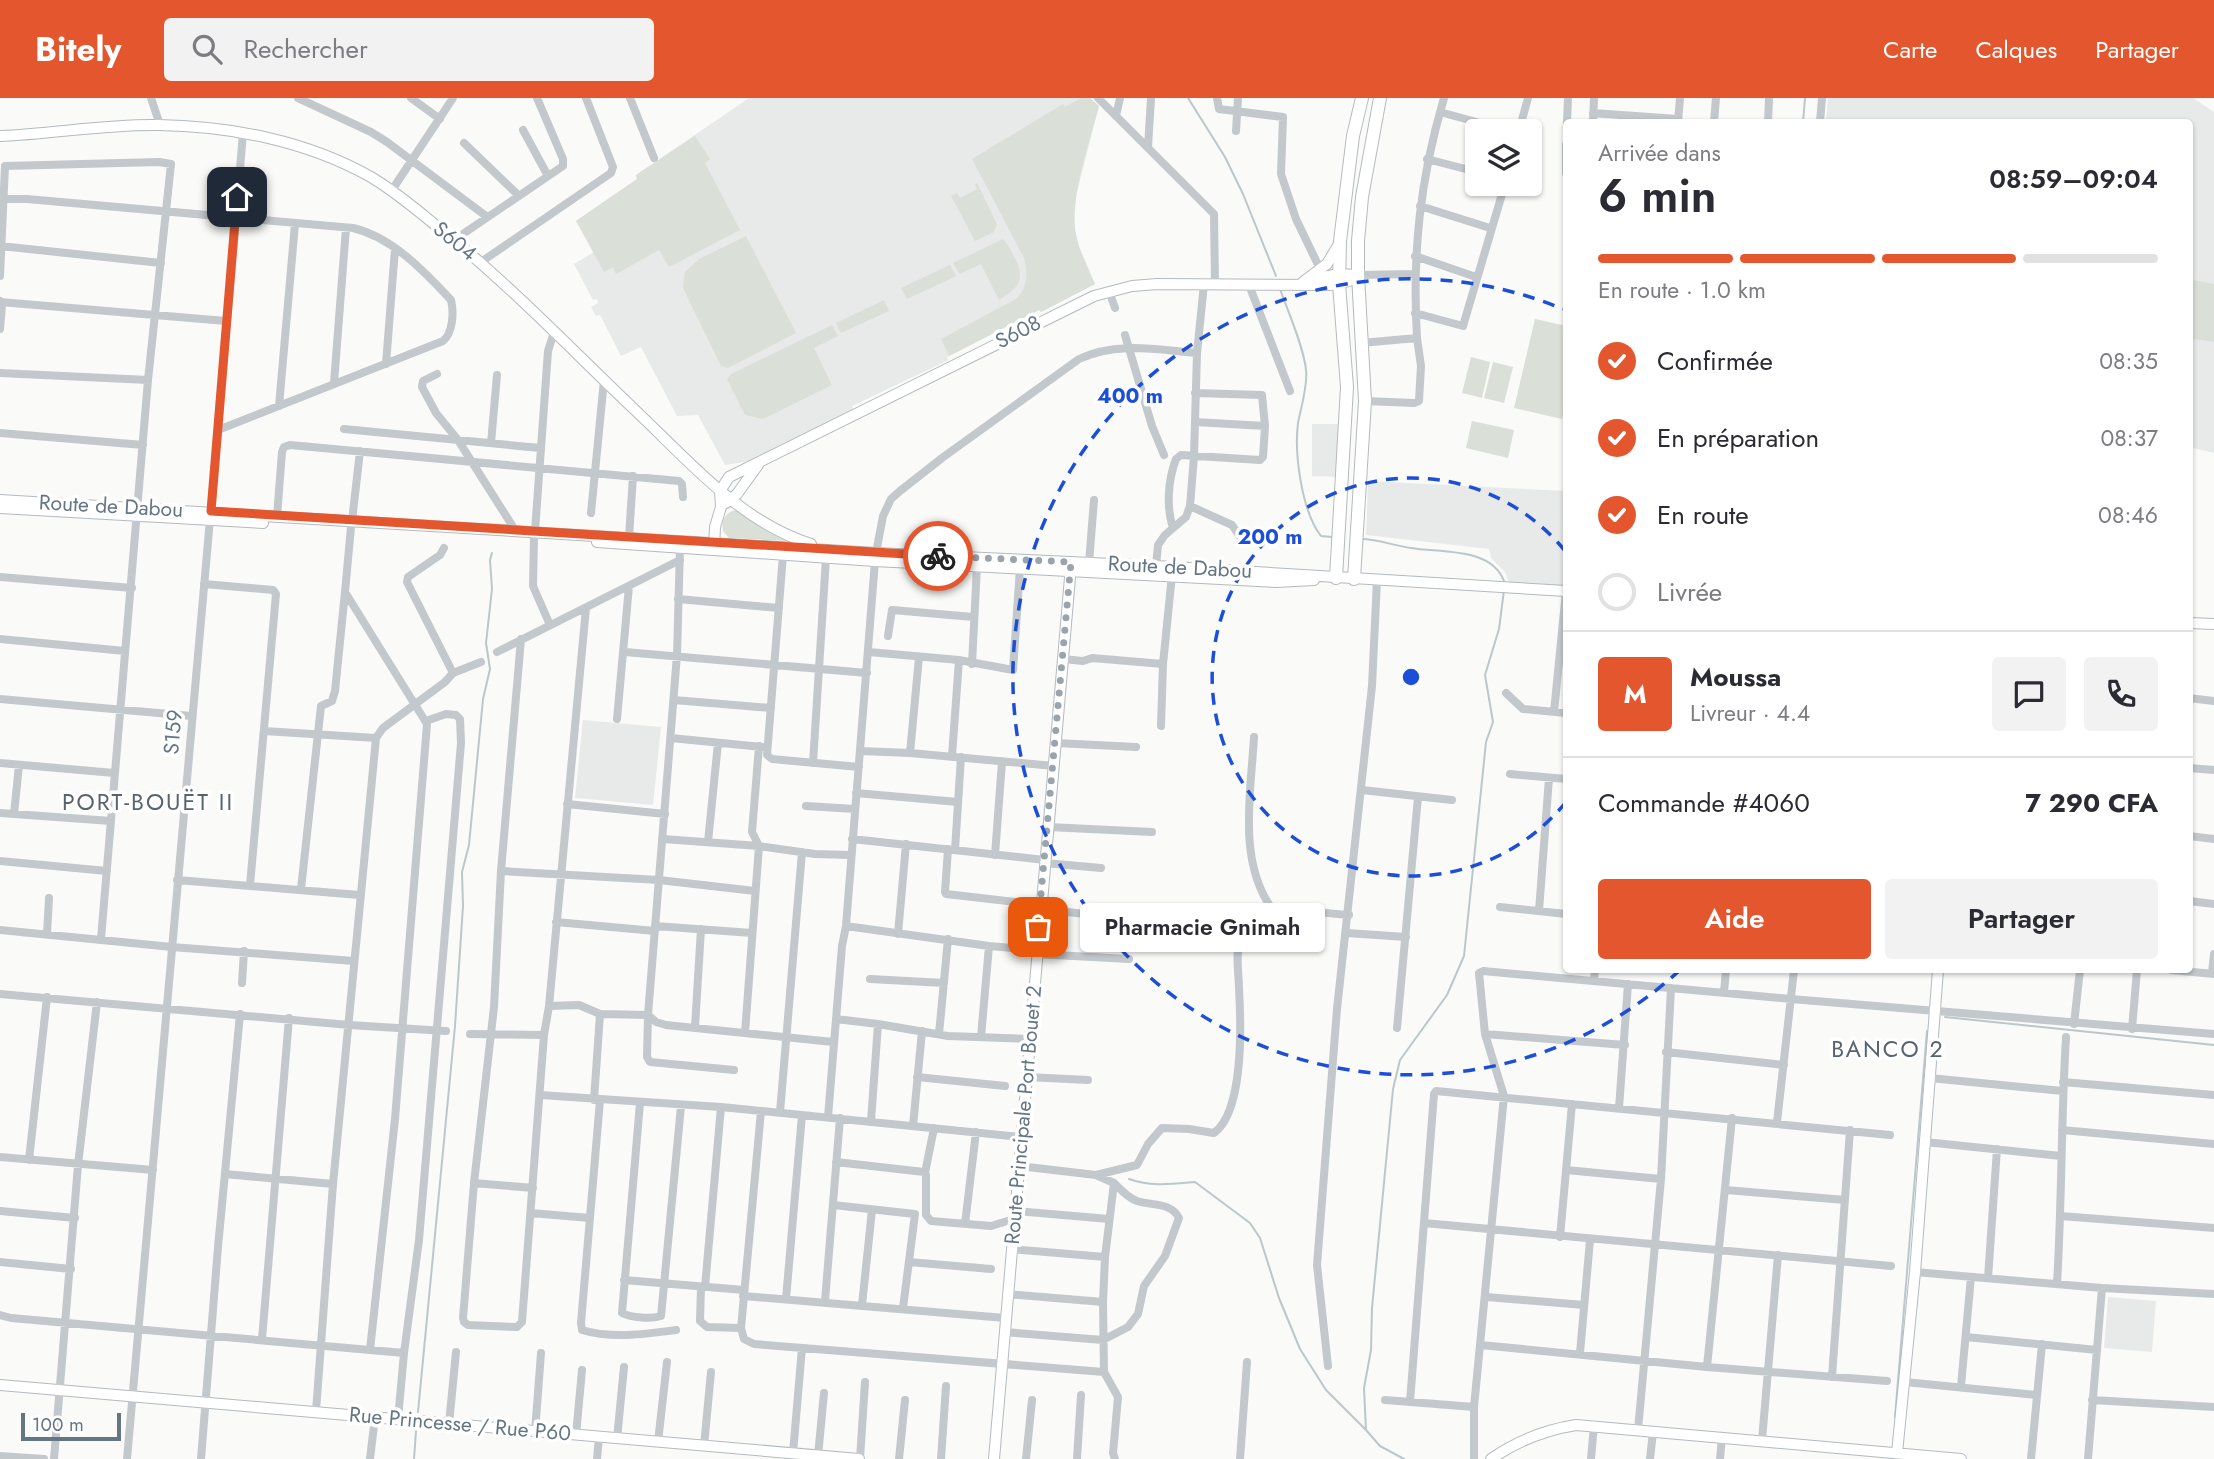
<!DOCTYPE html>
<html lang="fr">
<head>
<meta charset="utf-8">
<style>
  :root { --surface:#fff; --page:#f2f2f3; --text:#2b2b33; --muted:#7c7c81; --line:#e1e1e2; --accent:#e4572e }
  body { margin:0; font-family:Jost,sans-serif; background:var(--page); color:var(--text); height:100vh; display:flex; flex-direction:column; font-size:26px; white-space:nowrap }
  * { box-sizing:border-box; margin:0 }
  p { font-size:23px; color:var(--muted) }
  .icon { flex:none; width:38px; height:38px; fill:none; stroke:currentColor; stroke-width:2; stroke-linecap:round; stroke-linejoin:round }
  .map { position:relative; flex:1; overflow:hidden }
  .drawer { position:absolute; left:1563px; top:21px; width:630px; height:854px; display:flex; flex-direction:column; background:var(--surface); border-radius:7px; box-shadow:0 2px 5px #0004 }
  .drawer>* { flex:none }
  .tools { position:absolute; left:1465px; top:21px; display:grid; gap:14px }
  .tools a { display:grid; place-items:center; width:77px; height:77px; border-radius:7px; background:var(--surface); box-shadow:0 2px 5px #0004; font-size:35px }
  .scale { position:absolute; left:21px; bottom:18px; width:100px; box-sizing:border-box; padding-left:7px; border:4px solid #657683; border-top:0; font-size:19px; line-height:24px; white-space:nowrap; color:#657683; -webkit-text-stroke:5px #fff; paint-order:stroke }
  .pin { position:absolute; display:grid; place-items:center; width:60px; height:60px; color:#fff; margin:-30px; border-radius:14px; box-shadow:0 4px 10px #0006 }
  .courier { position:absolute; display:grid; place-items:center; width:70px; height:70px; margin:-35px; border:5px solid #e4572e; border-radius:50%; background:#fff; color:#222; box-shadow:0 2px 9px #0007 }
  .bubble { position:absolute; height:49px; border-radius:7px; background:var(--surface); box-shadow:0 2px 5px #0004; font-size:23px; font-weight:600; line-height:49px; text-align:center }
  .head em { font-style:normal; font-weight:600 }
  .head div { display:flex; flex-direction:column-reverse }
  .head { display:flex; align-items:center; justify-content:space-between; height:119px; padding:0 35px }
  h1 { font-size:46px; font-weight:600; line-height:52px }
  .bar { display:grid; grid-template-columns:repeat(4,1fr); gap:10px 7px; align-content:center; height:84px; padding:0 35px }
  .bar i { height:9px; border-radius:5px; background:var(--line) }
  .bar .on { background:var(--accent) }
  .bar p { grid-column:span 4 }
  .line { display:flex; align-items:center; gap:18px; padding:0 35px; border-top:2px solid var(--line) }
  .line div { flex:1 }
  .round { display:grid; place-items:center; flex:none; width:74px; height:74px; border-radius:7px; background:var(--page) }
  ol { padding:0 35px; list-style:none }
  li { display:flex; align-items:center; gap:21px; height:77px }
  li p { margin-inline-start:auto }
  li .icon { padding:7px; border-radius:50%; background:var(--accent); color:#fff; stroke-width:4 }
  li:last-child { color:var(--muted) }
  li i { width:38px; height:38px; border:4px solid var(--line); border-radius:50% }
  .cta { display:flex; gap:14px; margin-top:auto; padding:14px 35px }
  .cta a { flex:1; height:80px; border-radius:7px; background:var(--accent); color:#fff; font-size:28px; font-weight:600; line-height:80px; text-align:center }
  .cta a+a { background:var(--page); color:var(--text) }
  header { display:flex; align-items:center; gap:42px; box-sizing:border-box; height:98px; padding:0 35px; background:var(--accent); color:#fff }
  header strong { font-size:33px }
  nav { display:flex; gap:38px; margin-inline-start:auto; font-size:24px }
  .search { width:490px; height:63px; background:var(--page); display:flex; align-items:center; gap:18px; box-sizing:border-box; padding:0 24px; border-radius:7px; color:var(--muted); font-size:26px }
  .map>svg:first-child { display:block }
  .built { fill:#e8e9e9 }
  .green { fill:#dadfd7 }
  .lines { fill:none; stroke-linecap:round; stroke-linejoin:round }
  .stream { stroke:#bbc7cb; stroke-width:2 }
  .secondary-casing { stroke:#b3babf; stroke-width:12 }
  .primary-casing { stroke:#b5babe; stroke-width:14 }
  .street { stroke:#c3c8cc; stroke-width:8 }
  .secondary { stroke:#fff; stroke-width:10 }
  .primary { stroke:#fff; stroke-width:12 }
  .done { stroke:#99a4ac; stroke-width:7; stroke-dasharray:0 12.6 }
  .route { stroke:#e4572e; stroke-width:9 }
  .ring { fill:none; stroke:#1d4ed8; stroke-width:3.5; stroke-dasharray:12 9 }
  .labels { text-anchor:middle; stroke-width:7; stroke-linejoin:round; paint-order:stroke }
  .street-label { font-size:21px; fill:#657683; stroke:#fff }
  .neighbourhood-label { font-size:23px; letter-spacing:2px; fill:#57646e; stroke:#fff }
  .centre { fill:#1d4ed8; stroke:#fff; stroke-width:3.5 }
  .ring-label { font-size:21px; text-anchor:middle; font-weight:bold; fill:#1d4ed8; stroke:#fff; stroke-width:7; stroke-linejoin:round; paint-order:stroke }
</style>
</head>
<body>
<header>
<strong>Bitely</strong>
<div class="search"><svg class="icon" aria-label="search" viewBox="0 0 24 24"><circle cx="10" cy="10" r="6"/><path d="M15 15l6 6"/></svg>Rechercher</div>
<nav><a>Carte</a><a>Calques</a><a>Partager</a></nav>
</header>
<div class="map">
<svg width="2214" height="1361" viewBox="0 0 2214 1361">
  <rect width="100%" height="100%" fill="#fafaf8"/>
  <path class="built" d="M749,0H1090L1099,8L1076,98L1074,128L1079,148L1095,186L1041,214L1039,212L947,259L948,262L932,270L852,308L853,311L751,363L725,367L698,317L677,318L641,249L621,258L600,217L596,218L591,209L598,205L597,201L593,202L574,166L594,154L576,123L637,81L636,77Z
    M1828,0H2193L2214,14V355L2189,349V24H1826Z
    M1312,326H1341L1339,379L1312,378Z
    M1368,383L1566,393V488L1509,484L1505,474L1491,460L1489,451L1366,437Z
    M583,622L661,629L653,707L575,700Z
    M2108,1199L2156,1203L2152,1254L2104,1250Z"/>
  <path class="green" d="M1081,0H1090L1099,8C1090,42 1071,97 1075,130C1077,150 1087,168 1095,186L1041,214L1039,212L949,258L941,241L1016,201C1028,189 1028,176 1024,160L972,61L1063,6L1065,9Z
    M695,38L710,61L705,65L740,132L669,169L659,152L616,176L613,169L604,174L576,123L637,81L636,77Z
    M977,85L997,126L994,134L975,143L951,98L957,95L960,100L977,91L975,86Z
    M746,138L796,235L728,270L721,268L683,190L685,174L699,161Z
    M1003,141C1008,146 1011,153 1015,160C1026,183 1018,190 999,202L981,166L960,176L953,165Z
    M950,167L956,178L907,201L901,190Z
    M2189,181L2214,186V244L2189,240Z
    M884,202L889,213L841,235L836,225Z
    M1535,221L1566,228V303L1562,321L1514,310Z
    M832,227L838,238L814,250L832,287L763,321L745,317L727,281L731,276Z
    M1471,259L1490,264L1482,300L1462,295Z
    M1493,264L1513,269L1504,305L1484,300Z
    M1472,323L1514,332L1508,360L1466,350Z
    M737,412L789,443L729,440L723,433C721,422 726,413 737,412Z"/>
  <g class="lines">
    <path class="stream" d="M1188,0L1225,59L1243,96L1276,178
      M1803,24L1805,0
      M1280,191C1288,213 1304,250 1306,272C1308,288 1301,309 1298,325C1294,356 1302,414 1321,438L1332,439
      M1362,441C1378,441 1394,448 1411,450C1441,455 1491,449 1504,483
      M1945,919L2214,947
      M1129,1081C1151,1089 1172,1086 1195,1084L1250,1125L1260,1140L1279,1200L1300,1251L1326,1292L1366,1332
      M418,1314L455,928L463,808L462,774L469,747L483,601L490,571L486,545L492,491L490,462L492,455
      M1895,1319L1927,933
      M414,1361L416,1333
      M1404,1361L1380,1348L1366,1332L1364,1290L1371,1252L1372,1210L1393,991L1400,962L1447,897L1464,858L1486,644L1493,624L1485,577L1499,531L1504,492"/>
    <g class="secondary-casing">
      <path id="secondary" d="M0,38C53,36 105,26 158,27C231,28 307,43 371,79C396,94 417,112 439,130C509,186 571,251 636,313C688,362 740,424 811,446
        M1314,181L1339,176L1358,177
        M1303,184L1327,166L1339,146
        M720,393L729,379L1094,198L1132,188L1157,186L1330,187L1349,183L1358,177
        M0,402L876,455L1156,468L1566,493
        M726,405L737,396L758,367
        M0,410L263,425
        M597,444L875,463L1277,484L1314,482
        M714,450L715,429L721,409L720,393
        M2189,525L2214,526
        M0,1287L859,1361
        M1897,1355L1915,1174L1938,872
        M994,1361L1071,468
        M1491,1361C1517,1343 1544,1332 1576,1327L1961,1361"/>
    </g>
    <g class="primary-casing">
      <path id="primary" d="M1336,480L1347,289L1339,186L1340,143L1353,38L1362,0
        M1354,481L1365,303L1358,177V143L1362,99L1380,0"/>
    </g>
    <path class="street" d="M151,0L160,27
      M298,0L371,34L387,44L486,118
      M411,0L440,21
      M630,0L654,60
      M1098,0L1214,116L1215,186
      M1217,0L1219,11L1283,19L1281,76L1296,121L1321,173
      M1440,14L1509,33
      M1593,15L1678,21
      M1116,18L1120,0
      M1567,24L1568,0
      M1593,24L1594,0
      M1678,24L1680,0
      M1714,24L1716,0
      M1768,24L1769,0
      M1820,24L1822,0
      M523,32L548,78
      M1236,33L1238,0
      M1519,33L1528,0
      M464,45L518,97
      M1566,47V75
      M1148,49L1151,0
      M1427,61L1477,74
      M392,92L453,0
      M0,101H27L353,130C392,139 425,174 451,202C454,214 453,235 443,243L218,332
      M1420,108L1490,130
      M454,142L563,68V61L537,0
      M0,148L161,165
      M1415,158L1476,179
      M481,164L611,75L613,69L586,0
      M1358,177L1415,176
      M0,178L5,68L159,64L171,66L148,282L101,841
      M1249,187L1290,293
      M1109,193L1115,210
      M0,203L2,207L0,231
      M0,204L226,223
      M1415,215L1463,228L1505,86
      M1125,237L1152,328L1164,357
      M1361,245L1417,240C1412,156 1420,81 1444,0
      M386,266L395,151
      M0,275L148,282
      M437,276L423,283L422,289L436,315L458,342L515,432
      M334,285L346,130
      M1365,303L1414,305L1419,303L1421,268L1417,240
      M279,308L295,126
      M1195,324L1265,328
      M344,331L540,350
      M0,335L143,347
      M491,345L497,277
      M1190,408L1232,427L1241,440
      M211,413L243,35
      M591,415L604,282
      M277,419L282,354L284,349L290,347L679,383L682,386L683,399
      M352,423L360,353
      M351,429L345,494L427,626L395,1021L370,1252
      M1173,430C1166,409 1168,382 1176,361L1181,357L1260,362L1263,359L1265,328L1262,297L1195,295
      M535,433L548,253L554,234
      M629,439L633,378
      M534,440L533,488L550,527
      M444,450L440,457L408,479L407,484L453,575
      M680,450L677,557L648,917L647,959L650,964L734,972
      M876,455L883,418L891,401L900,393L942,360L1079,261C1117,243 1158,252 1197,255
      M783,457L767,657L772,661L859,669
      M1089,465L1094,402
      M1156,468L1158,447L1165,437L1186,419L1190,408L1194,358L1197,255L1204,186
      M0,479L132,490
      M204,486L273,492L276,496L250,787
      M678,501L779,510
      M888,538L892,512L973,519
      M0,541L125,553
      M521,541L501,773L494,909L474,1085L463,1220L464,1224L468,1227L517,1229L522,1224L544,937L549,908L586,510
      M497,554L680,462
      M625,554L867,575
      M869,554L959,562L1013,572L1020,470
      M1063,561L1083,563L1092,560L1163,566
      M972,566L977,468
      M1506,595L1523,611L1566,615
      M2189,600L2214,603
      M0,601L192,618
      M674,602L771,610
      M1554,614L1566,493
      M617,621L629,488
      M1161,628L1163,566L1172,477
      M264,633L376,640
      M1254,639C1251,693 1237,765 1273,812
      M671,640L762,649
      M1056,645L1136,649
      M860,653L910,655L1054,668
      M910,655L919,559
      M952,658L959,562
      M0,665L114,675
      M813,665L826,460
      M2189,670L2214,672
      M1510,676L1566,681
      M1362,692L1452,702
      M856,695L958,704
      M567,706L665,716
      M806,708L855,711
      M0,715L111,723
      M14,716L19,667
      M1048,729L1152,734
      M2189,738L2214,741
      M663,741L759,748L815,756L850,757
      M852,741L1045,762
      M708,744L718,645
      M948,751L945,794L946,796L1041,807
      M955,752L961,659
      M995,757L1002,664
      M0,763L107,773
      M1045,765L1101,770
      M501,773L659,782L755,793
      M177,782L359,797
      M301,791L321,608L332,603L335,593L345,494
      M2189,803L2214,806
      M1500,809L1566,816
      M1040,811L1113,819
      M1539,813L1549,680
      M556,824L655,833
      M655,828L752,835
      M846,828L989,848L1037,852
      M0,832L172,849L354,863
      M1347,835L1406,839
      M47,836L49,800
      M898,836L906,746
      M1036,856L1129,861
      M2171,872L2214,876
      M2212,875L2214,856
      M870,881L944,885
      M1594,883L1595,872
      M242,885L244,853
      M1724,894L1726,872
      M0,896L349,927L446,933
      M549,908L579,907L600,916L648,917L656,924L666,927L833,944
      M836,921L878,926L948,938L1030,941
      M2074,926L2080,872
      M695,929L701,831
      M1397,930L1418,699
      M2132,931L2137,872
      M745,935L759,748L752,734L759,648
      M470,936L544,937
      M939,936L948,841
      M1485,936L1625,947
      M981,939L989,848
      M1666,954L1784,967
      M917,979L1005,988
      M1026,979L1088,982
      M1930,980L2063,993
      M2063,984L2214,997
      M540,997L721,1009L1021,1039
      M594,1002L600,916
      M600,1002L581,1225L582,1232C612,1241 646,1236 676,1232
      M640,1005L622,1215C632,1220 651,1221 661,1218L681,1008
      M1619,1010L1628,886
      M761,1013L741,1230L744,1241L754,1246L1104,1274
      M780,1014L802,754
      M828,1019L842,848L846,828L875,463
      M871,1023L878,926
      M1777,1024L1794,872
      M913,1028L922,933
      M2062,1032L2214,1046
      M1925,1044L2061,1058
      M0,1059L153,1072
      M29,1062L47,899
      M836,1064L924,1074L926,1077V1117L931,1123L991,1128L1014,1121
      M1019,1068L1096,1077
      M1566,1072L1661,1081
      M925,1075L934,1030
      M225,1076L333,1086
      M474,1085L533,1090
      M1726,1092L1845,1102
      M833,1107L915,1116L903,1210
      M0,1113L75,1120
      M1015,1113L1109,1121
      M531,1115L590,1120
      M2061,1118L2214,1130
      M1424,1125L1891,1168
      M965,1126L976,1034
      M1560,1139L1572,1006
      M1011,1151L1105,1159
      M0,1164L71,1171
      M909,1164L991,1171
      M1915,1174L2102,1190L2214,1196
      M1988,1180L1997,1051
      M624,1182L744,1192
      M2057,1186C2062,1103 2061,1021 2066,939
      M701,1189L700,1223L707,1229L741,1230
      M705,1189L721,1009
      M1007,1196L1103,1204
      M743,1198L1005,1220
      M1486,1199L1584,1207
      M786,1201L802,1017
      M825,1203L840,1020
      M862,1207L872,1112
      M0,1217L11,1220L404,1255
      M1004,1234L1103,1242L1128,1229L1138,1216L1144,1188L1165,1158L1179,1120C1171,1104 1152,1108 1137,1103C1128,1100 1121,1092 1114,1085
      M1966,1239L2097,1252
      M262,1241L289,920
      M1481,1247L1707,1269L1887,1283
      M1580,1255L1590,1142
      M1328,1268L1317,1167L1337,911L1372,588L1377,482
      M1707,1269L1732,1020
      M1832,1279L1850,1032
      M1905,1284L2037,1297
      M1961,1288L1971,1179
      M1385,1302L1474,1309
      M2092,1302L2214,1309
      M1410,1304L1434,996L1436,993L1890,1037
      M316,1313L333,1086L376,640L383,630L445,584L453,575L481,564
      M398,1321L404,1255L419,1142L461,645L460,621L456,617L446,616L426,623
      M449,1326L456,1254
      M1638,1332L1661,1081L1671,890
      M535,1334L541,1255
      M576,1337L582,1272
      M617,1341L624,1269
      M1762,1342L1778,1157
      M658,1344L667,1264
      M704,1348L711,1274
      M793,1355L802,1250
      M0,1358L44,1361
      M818,1358L824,1295
      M54,1361L78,1067L97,904
      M127,1361L210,421
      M201,1361L218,1149L240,916
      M370,1361L375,1319
      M597,1361L599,1339
      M860,1361L865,1284
      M899,1361L905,1302
      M941,1361L946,1288
      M1026,1361L1032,1302
      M1077,1361L1081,1297
      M1115,1361L1113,1355L1118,1299L1104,1274L1103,1204L1105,1159L1114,1085L1096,1077L1137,1067L1148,1046L1162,1030L1189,1031L1214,1035C1244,1013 1241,926 1239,891C1239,876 1235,857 1240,843C1243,830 1255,817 1268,813C1282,809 1331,816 1349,817
      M1240,1361L1247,1264
      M1474,1361V1309L1504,998L1485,936L1479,875L1483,873L1791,901L2214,936
      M1591,1361L1594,1327
      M1650,1361L1653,1334
      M1720,1361L1722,1339
      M2031,1361L2042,1246
      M2088,1361L2102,1190"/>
    <use href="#secondary" class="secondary"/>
    <use href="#primary" class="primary"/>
  </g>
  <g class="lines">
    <path class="done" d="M938,458L1071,464L1038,829"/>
    <path class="route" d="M237,99L211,413L938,458"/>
  </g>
  <g class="ring">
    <path d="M1566 704A199 199 0 1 1 1566 454"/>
    <path d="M1680 872A398 398 0 1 1 1563 211"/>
  </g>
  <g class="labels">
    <g class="street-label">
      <text transform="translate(455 143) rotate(39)" y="7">S604</text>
      <text transform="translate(1018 234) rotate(-27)" y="7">S608</text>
      <text transform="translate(111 408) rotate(3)" y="7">Route de Dabou</text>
      <text transform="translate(1180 469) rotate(3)" y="7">Route de Dabou</text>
      <text transform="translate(173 634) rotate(-85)" y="7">S159</text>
      <text transform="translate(1023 1017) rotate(-85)" y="7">Route Principale Port Bouet 2</text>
      <text transform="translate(460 1326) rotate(5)" y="7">Rue Princesse / Rue P60</text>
    </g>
    <g class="neighbourhood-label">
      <text x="148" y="712">PORT-BOUËT II</text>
      <text x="1888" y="959">BANCO 2</text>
    </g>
  </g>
  <circle cx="1411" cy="579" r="10" class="centre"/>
  <g class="ring-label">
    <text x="1130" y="305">400 m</text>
    <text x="1270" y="446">200 m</text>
  </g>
</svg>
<div class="tools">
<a><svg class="icon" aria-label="layers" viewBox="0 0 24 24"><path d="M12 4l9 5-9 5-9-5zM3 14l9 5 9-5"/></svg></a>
</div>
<div class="scale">100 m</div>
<div class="pin" style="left:1038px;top:829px;background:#ea580c"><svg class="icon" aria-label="bag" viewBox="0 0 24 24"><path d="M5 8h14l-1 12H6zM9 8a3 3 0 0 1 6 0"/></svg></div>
<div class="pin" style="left:237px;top:99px;background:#1f2937"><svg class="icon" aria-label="home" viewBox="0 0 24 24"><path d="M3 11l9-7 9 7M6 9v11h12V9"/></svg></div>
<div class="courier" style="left:938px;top:458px"><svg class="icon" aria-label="bike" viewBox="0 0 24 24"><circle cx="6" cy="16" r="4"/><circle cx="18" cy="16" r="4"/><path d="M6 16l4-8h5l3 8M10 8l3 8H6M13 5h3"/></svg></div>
<div class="bubble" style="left:1080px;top:805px;width:245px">Pharmacie Gnimah</div>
<section class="drawer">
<div class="head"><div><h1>6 min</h1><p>Arrivée dans</p></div><em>08:59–09:04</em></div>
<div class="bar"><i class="on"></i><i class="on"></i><i class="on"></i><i></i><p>En route · 1.0 km</p></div>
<ol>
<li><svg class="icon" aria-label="check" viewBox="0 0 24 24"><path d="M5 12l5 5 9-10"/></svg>Confirmée<p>08:35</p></li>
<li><svg class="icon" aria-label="check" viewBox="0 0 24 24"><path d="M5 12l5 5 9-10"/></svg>En préparation<p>08:37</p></li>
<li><svg class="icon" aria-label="check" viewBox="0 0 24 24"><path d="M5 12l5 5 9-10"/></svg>En route<p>08:46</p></li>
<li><i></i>Livrée</li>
</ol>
<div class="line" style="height:126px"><b class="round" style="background:var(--accent);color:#fff">M</b><div><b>Moussa</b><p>Livreur · 4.4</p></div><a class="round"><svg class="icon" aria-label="chat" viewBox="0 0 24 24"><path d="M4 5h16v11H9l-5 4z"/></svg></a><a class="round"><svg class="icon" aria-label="phone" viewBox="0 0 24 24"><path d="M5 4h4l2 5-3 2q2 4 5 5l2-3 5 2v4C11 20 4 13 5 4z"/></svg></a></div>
<div class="line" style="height:91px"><div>Commande #4060</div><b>7 290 CFA</b></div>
<div class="cta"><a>Aide</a><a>Partager</a></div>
</section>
</div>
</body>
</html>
